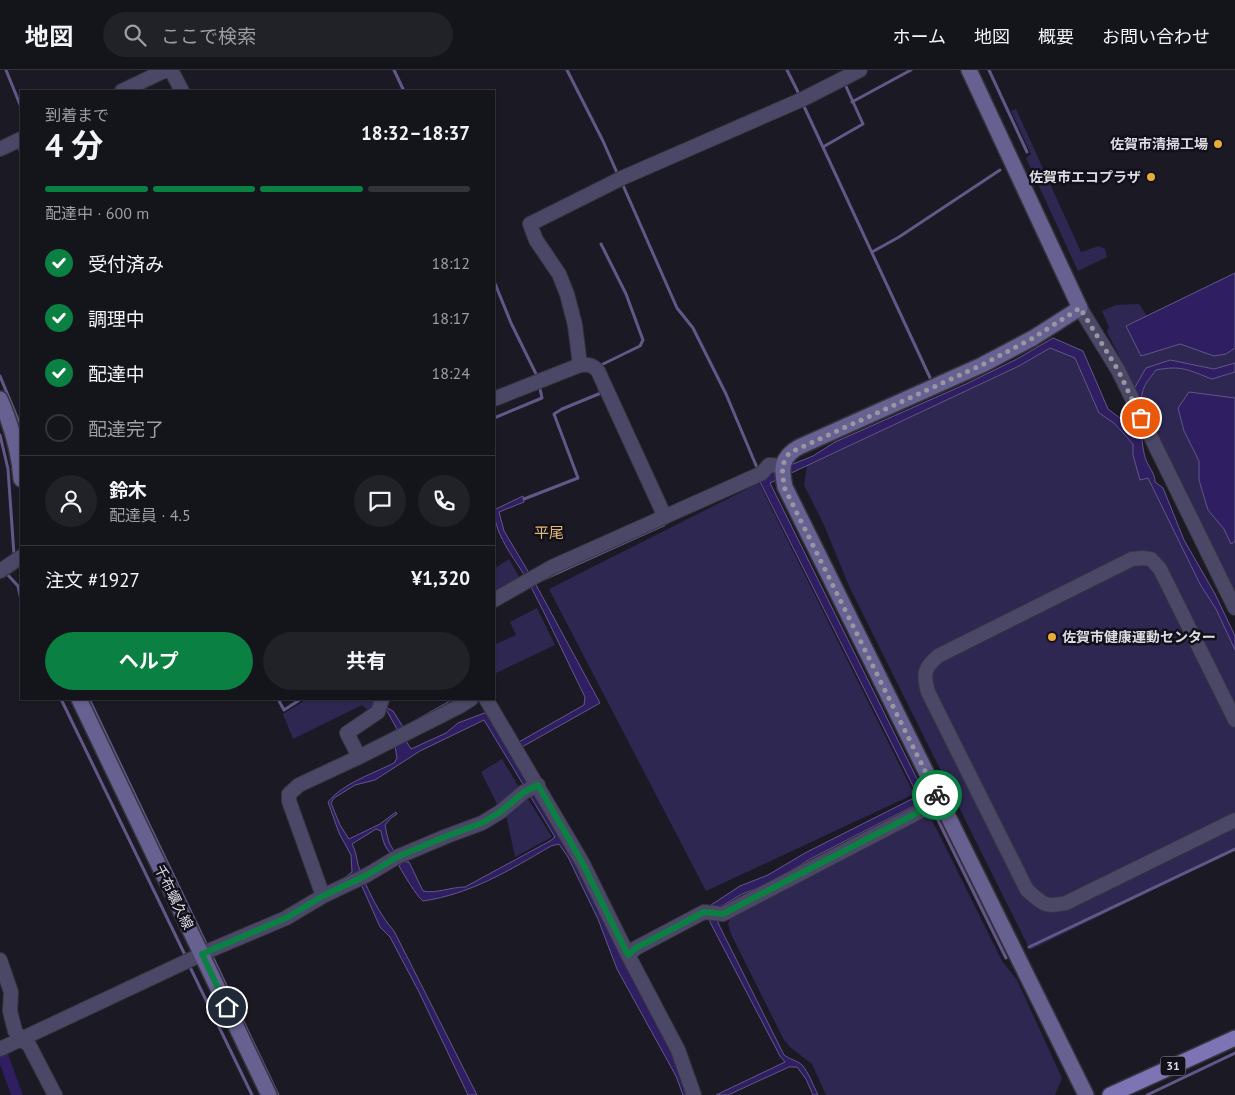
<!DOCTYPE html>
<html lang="ja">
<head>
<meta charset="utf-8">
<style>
  :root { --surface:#14141b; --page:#212128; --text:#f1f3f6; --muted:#9d9ea3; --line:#33333a; --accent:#0b8043 }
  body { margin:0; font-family:"PT Sans","Noto Sans JP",sans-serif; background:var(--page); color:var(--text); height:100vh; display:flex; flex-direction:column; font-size:19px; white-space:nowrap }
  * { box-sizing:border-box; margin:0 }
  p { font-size:16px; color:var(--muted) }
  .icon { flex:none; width:28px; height:28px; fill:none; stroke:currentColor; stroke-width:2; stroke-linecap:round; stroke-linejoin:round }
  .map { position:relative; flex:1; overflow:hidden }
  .sheet { position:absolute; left:20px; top:20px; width:475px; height:610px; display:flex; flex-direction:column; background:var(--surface); border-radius:0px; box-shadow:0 1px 4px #0004,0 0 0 1px var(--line) }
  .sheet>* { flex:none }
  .pin { position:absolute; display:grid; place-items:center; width:42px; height:42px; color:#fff; margin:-21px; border:2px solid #fff; border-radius:50%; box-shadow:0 1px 5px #0007 }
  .courier { position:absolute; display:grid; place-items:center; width:50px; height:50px; margin:-25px; border:4px solid #0b8043; border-radius:50%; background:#fff; color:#222; box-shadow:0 1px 6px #0007 }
  .headline em { font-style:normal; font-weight:700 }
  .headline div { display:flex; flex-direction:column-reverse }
  .headline { display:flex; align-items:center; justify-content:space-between; height:85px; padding:0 25px }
  h1 { font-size:32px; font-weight:700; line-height:38px }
  .bar { display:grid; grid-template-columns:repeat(4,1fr); gap:8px 5px; align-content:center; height:60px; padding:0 25px }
  .bar i { height:6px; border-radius:4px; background:var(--line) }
  .bar .active { background:var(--accent) }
  .bar p { grid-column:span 4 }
  .line { display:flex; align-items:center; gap:12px; padding:0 25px; border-top:1px solid var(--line) }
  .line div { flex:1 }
  .round { display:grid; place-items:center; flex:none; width:52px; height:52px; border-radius:26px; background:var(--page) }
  ol { padding:0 25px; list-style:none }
  li { display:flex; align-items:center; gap:15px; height:55px }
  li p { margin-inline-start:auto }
  li .icon { padding:5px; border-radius:50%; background:var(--accent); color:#fff; stroke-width:4 }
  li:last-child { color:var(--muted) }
  li i { width:28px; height:28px; border:2px solid var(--line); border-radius:50% }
  .cta { display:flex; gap:10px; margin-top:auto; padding:10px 25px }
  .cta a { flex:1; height:58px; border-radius:30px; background:var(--accent); color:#fff; font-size:20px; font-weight:700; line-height:58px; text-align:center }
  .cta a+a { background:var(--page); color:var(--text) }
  header { display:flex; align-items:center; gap:30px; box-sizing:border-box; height:70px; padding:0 25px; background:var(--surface); border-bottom:1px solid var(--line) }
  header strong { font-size:24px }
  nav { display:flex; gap:28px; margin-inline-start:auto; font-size:18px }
  .search { width:350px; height:45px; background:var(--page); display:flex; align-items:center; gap:12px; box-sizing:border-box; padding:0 18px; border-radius:28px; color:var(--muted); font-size:19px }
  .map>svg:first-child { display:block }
  .green { fill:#2e2752 }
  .water { fill:#2f1f62; stroke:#635788; fill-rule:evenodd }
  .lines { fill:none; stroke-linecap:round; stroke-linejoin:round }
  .stream { stroke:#635788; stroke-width:3 }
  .canal { stroke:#2f1f62; stroke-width:11 }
  .street-casing { stroke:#36353f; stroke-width:16 }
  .secondary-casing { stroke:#36353f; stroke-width:18 }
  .primary-casing { stroke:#36353f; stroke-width:18 }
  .street { stroke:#4b4867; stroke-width:14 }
  .secondary { stroke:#676192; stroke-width:15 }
  .primary { stroke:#7c74b4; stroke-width:15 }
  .done { stroke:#9897a0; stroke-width:5; stroke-dasharray:0 9 }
  .route { stroke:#0b8043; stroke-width:6 }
  .poi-dot { fill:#e9ab38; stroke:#12111b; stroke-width:2 }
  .labels { text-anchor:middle; stroke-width:5; stroke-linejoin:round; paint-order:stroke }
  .shield { fill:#12111b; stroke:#9f9ea6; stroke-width:1 }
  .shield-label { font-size:12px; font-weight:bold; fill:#dbdbe2 }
  .poi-label { font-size:14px; font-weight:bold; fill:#dbdbe2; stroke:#12111b; text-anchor:end }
  .street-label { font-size:14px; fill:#dbdbe2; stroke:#12111b }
  .neighbourhood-label { font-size:15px; fill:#e4b975; stroke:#12111b }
</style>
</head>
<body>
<header>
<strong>地図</strong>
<div class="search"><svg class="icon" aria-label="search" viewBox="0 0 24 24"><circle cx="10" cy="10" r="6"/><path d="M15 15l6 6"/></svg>ここで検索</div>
<nav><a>ホーム</a><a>地図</a><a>概要</a><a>お問い合わせ</a></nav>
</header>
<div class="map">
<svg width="1235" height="1025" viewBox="0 0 1235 1025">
  <rect width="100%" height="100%" fill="#1b1a24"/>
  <path class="green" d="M1016,39L1081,182L1099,176L1105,179L1107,187L1078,201L1026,88L1031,84L1011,41Z
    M1139,234L1147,246L1126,256L1141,286L1180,274L1214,286L1226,284L1235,278V293L1214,299L1170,290L1146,298L1135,317L1107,262L1109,257L1102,241L1116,235Z
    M1050,278L1075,288L1099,343L1114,353L1133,374V385L1140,410L1148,408L1200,514L1216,539L1235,580V780L1030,880L849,516L824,455L804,415L807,396L1019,296Z
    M1175,297L1188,300L1212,309L1235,302V328L1189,322L1184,361L1199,391V410L1208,440L1224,459L1231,474L1235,471V525L1141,334C1141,320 1147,311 1156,300Z
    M759,413L914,724L706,821L549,519Z
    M509,489L521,510L494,527V499Z
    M537,538L555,575L494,604V575L516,565L510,552Z
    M307,629H373L376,635L371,643L362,635L293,669L283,644Z
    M502,689L520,719L498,736L481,702Z
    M528,729L552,767L515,787L506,745Z
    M929,744L1002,891L1017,910L1062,1008L1055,1025H826L812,994L790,977L784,970L732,866L728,854L731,845Z"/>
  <path class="water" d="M1235,203V278L1226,284L1214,286L1180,274L1141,286L1126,256Z
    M1053,268L1083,281L1108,339L1133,358L1135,317L1146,298L1170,290L1214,299L1235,293V302L1212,309C1188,300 1182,295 1156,300C1150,308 1144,314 1142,324C1139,337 1141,378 1146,390C1149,398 1155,403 1155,412L1163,418L1184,470L1215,524L1235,566V580L1216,539L1200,514L1148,408L1140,410L1133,385V374L1114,353L1099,343L1075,288L1050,278L1019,296L770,413L927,729L810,789L771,813L742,824L720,837L718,853L784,985C789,989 798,991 802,995C809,1003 813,1015 818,1025H813L806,1009L797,997H789L728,1025H716L785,992L780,986L710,852L711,835L740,816L768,805L805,783L918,726L758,408L813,386L835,372L966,314L1017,289Z
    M1189,322L1235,328V471L1231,474L1224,459L1208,440L1199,410V391L1184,361L1178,338Z
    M523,426L524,432L499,442L504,461L535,513L600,633L513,682L539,724L672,979L688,1025H683L676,1006L617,899L598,849L568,787L559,774L551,776C510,800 471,824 423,831C417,827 403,803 399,796L401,793C388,782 384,778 381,761L376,759L352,774C358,786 356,792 361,803C369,823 380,845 394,861L477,1025H468L419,922L390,867L380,857L361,814L338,813L352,802L351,785L339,763L328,732C342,714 374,703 394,693L397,688L395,676L398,661L387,641L377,629H380L387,638L393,641L403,657L448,632L449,629H454L452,635L405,669L411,679L446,663L458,653L487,642L510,677L584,635L585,627C567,591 550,553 531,517C518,491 494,468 494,438L496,439ZM484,650L555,767L550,771L465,817C451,817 435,824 423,821L409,792H406C390,778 389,776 385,755L391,748L397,744L396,742L380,754L349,769L340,755L331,733L334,728L355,715L375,710L420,681Z"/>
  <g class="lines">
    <path class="stream" d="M6,0L21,37
      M394,0L404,21
      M567,0L603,71L618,105
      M787,0L800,26
      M989,0L1027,82
      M802,32L932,312
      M852,32L911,0
      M17,74L21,82
      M823,77L863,54L844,12
      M622,113L677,238L693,258L726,324L758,400
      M872,182L899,167L1000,100
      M494,211L511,253L538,308
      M599,296L640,276L643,270L626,224L601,174
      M0,306L21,357
      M494,348L542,328L539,314
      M0,365L8,399L14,485
      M524,429L578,408L554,344L562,339L601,323L599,319
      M6,503L18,516L21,530
      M542,510L664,455
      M61,629L186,887
      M89,629L207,876
      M278,629L284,640L301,629
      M932,738L1006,888
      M1029,877L1235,779
      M211,884L278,1025
      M189,895L252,1025
      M1147,1025L1235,983"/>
    <path class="canal" d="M0,978L17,1025"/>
    <g class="street-casing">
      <path id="street" d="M171,0L182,21
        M122,21L166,0
        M0,79L21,69
        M1080,238L1118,300L1235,538
        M580,295C588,294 593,295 598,301L665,447
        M494,329L580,295L575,255L567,224L559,204L536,170L530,154L622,108L803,29L860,0
        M0,501L21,487
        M494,530L552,497L758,405L762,403L769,395L783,396
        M486,629L582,792L628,885L678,980L694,1025
        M1235,650L1160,499L1151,489L1142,488L1132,489L938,586C924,598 923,604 928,622L1027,820C1042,834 1046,838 1066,833L1235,750
        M359,687L347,663L378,642L382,629
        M323,826L289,731V724L299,715L359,687L460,636L471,629
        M628,885L636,878L704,842L723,844L940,731
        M0,890L11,922L10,941L15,961L20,968L29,975L55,1025
        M0,979L213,879L286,848L323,826L367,805L397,787L447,766L482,753L500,742L524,722L538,715"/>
    </g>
    <g class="secondary-casing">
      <path id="secondary" d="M969,0L1080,238L1033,268L982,295L799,377C781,387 781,398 785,417L1086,1025
        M0,329C11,354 19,381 21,409
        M79,629L269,1025"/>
    </g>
    <g class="primary-casing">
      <path id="primary" d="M1110,1025L1235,968"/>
    </g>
    <use href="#street" class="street"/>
    <use href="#secondary" class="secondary"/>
    <use href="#primary" class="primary"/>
  </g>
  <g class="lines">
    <path class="done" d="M937,725L784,417L782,396L789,383L982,295L1033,268L1080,238L1118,300L1141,348"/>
    <path class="route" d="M227,937L202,884L286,848L323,826L367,805L397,787L447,766L482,753L500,742L524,722L538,715L582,792L628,885L636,878L704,842L723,844L940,731L937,725"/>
  </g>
  <g class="poi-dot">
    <circle cx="1218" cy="74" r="5"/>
    <circle cx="1151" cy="107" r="5"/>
    <circle cx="1052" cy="567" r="5"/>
  </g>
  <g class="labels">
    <rect class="shield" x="1160.5" y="986.5" width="25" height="19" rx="4"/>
    <g class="shield-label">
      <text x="1173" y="1000">31</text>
    </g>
    <g class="poi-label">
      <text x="1208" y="79">佐賀市清掃工場</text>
      <text x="1141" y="112">佐賀市エコプラザ</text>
      <text x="1062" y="572" text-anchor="start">佐賀市健康運動センター</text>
    </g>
    <g class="street-label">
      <text transform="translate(174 827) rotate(64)" y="5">千布蠣久線</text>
    </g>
    <g class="neighbourhood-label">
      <text x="549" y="468">平尾</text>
    </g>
  </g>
</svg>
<div class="pin" style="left:1141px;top:348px;background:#ea580c"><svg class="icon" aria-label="bag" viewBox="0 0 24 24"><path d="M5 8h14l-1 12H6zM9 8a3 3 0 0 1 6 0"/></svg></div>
<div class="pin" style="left:227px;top:937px;background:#1f2937"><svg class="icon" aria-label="home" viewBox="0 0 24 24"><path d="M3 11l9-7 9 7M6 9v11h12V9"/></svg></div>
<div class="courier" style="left:937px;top:725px"><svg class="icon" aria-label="bike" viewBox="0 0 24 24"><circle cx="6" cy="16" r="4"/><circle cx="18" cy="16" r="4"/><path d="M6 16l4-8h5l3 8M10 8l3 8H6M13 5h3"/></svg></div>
<section class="sheet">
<div class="headline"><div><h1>4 分</h1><p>到着まで</p></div><em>18:32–18:37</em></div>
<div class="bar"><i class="active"></i><i class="active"></i><i class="active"></i><i></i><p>配達中 · 600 m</p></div>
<ol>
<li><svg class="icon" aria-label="check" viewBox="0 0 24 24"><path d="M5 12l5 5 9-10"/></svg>受付済み<p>18:12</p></li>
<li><svg class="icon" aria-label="check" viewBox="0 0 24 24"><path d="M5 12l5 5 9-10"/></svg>調理中<p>18:17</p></li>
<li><svg class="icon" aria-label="check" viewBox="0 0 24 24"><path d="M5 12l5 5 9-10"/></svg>配達中<p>18:24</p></li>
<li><i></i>配達完了</li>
</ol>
<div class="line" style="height:90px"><a class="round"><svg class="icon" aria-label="person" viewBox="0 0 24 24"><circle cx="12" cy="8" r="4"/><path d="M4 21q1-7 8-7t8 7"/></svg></a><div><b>鈴木</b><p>配達員 · 4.5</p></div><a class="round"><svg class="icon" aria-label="chat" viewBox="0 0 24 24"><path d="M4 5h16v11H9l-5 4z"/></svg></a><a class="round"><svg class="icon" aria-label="phone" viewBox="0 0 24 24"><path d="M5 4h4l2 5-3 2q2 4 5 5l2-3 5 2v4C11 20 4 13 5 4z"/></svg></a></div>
<div class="line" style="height:65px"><div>注文 #1927</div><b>¥1,320</b></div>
<div class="cta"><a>ヘルプ</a><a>共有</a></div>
</section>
</div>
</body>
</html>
